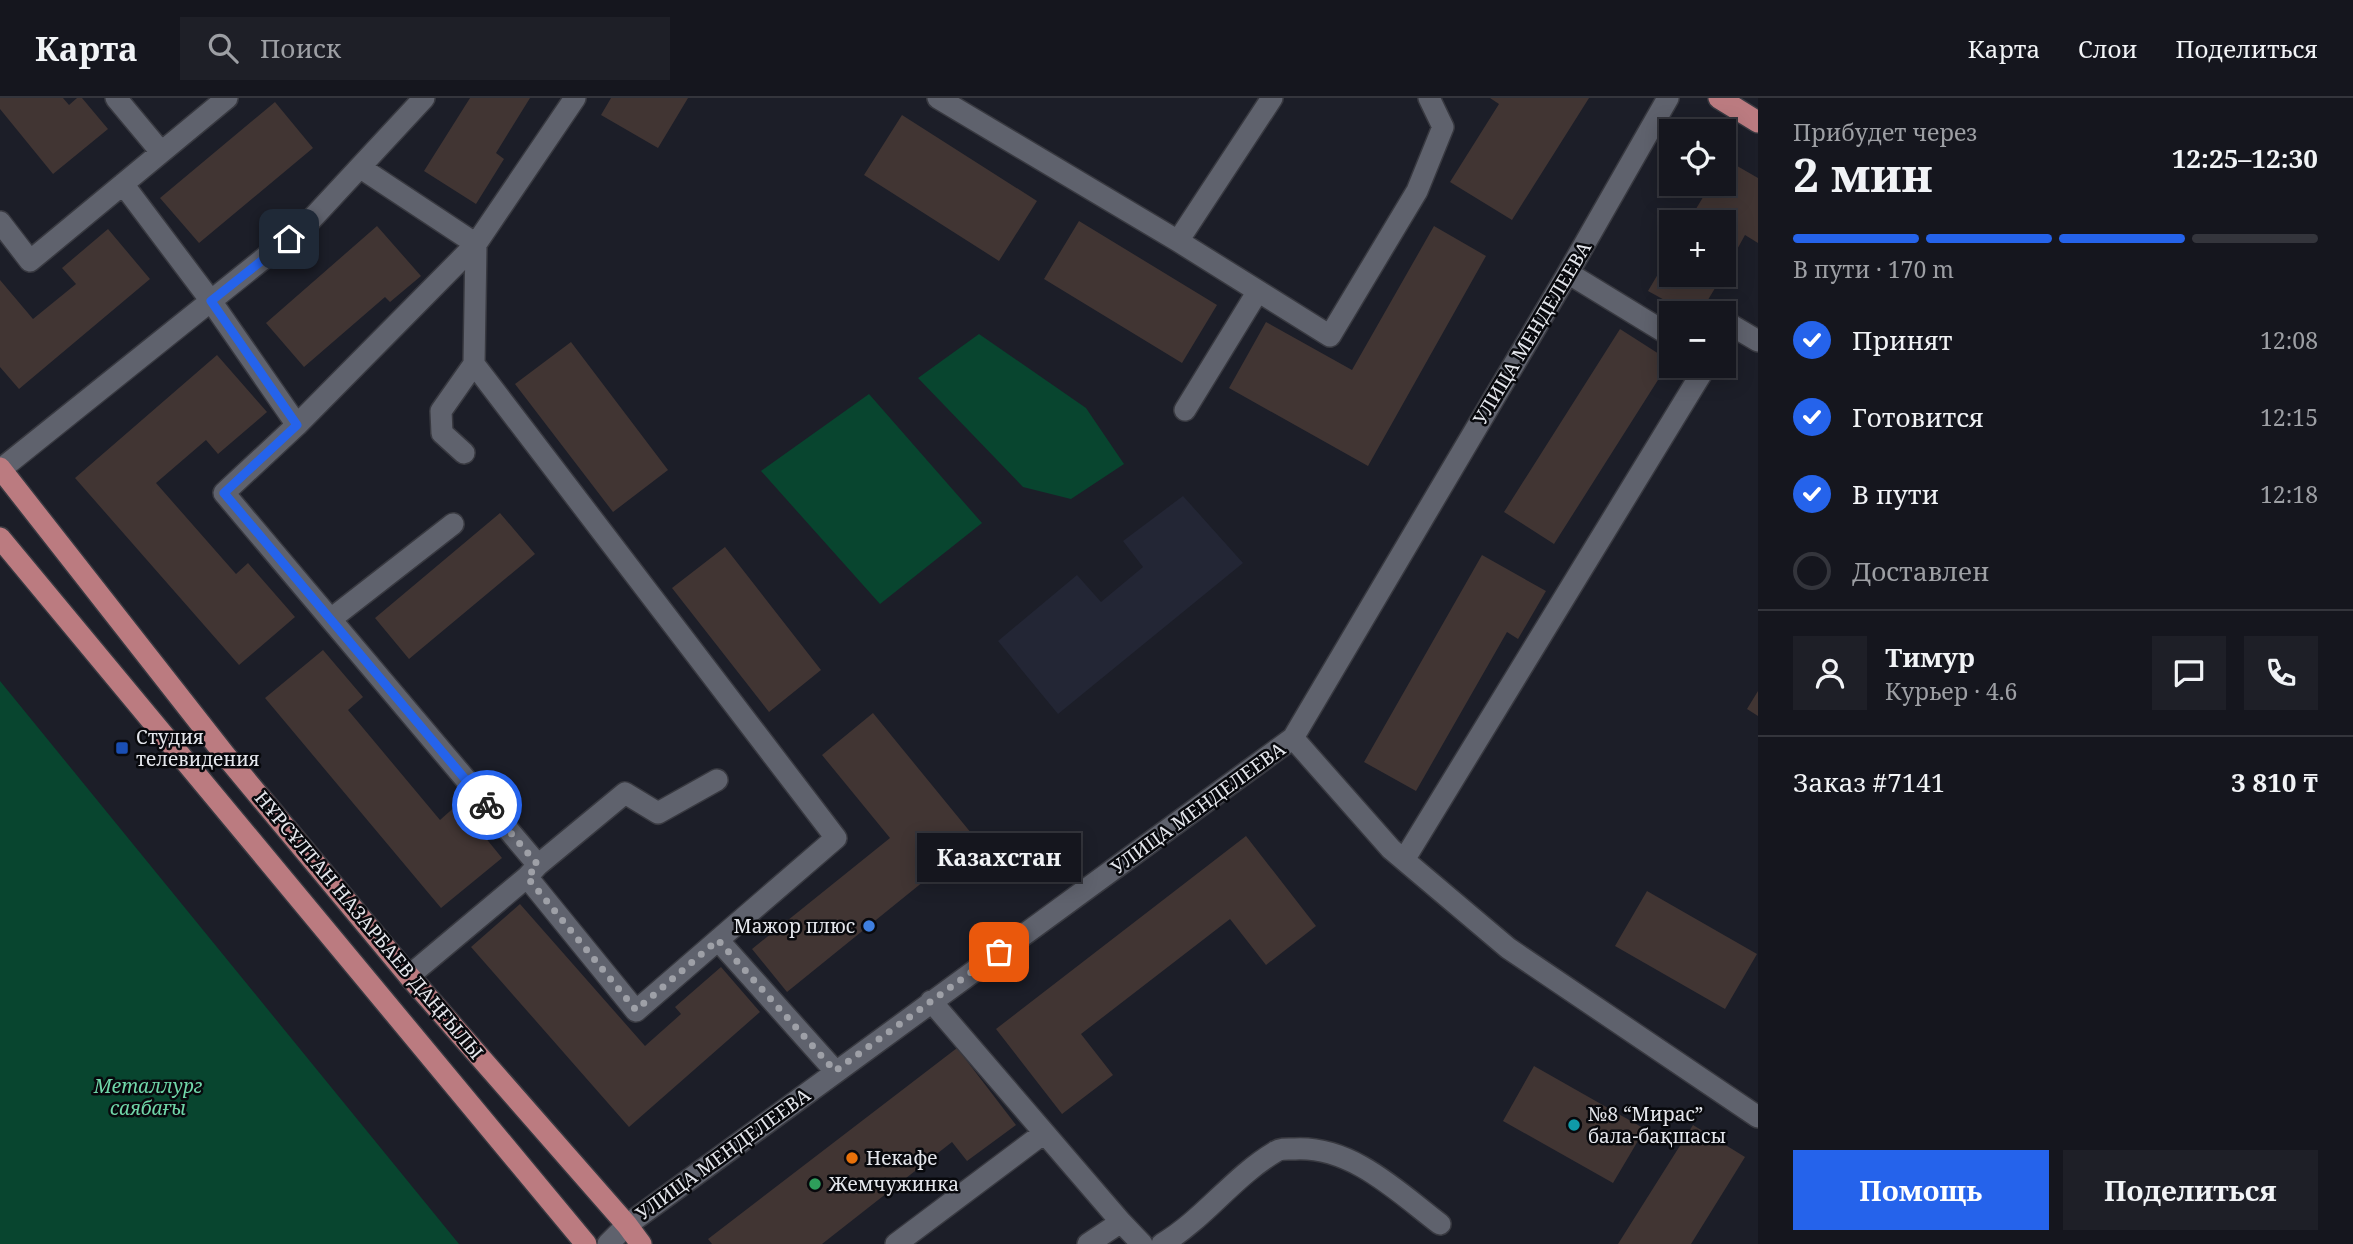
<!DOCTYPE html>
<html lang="ru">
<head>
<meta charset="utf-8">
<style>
  :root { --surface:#15161e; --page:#1e1f27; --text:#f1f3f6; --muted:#9d9fa4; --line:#34353c; --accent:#2563eb }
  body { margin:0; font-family:"Noto Serif",serif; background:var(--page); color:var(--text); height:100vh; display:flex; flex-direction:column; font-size:26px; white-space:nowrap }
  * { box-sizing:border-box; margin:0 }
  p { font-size:23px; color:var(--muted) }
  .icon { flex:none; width:38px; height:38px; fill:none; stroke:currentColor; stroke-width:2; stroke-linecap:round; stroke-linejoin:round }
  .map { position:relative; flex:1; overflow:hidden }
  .sheet { display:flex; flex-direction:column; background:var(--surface); width:595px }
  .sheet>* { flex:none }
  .fabs { position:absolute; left:1659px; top:21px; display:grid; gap:14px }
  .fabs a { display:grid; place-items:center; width:77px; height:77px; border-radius:0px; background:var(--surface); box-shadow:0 4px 18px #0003,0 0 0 2px var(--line); font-size:35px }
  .pin { position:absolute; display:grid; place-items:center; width:60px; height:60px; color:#fff; margin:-30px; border-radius:14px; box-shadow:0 4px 10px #0006 }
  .courier { position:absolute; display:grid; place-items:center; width:70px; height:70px; margin:-35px; border:5px solid #2563eb; border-radius:50%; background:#fff; color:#222; box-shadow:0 2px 9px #0007 }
  .bubble { position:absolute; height:49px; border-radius:0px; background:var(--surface); box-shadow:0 4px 18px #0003,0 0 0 2px var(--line); font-size:23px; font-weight:700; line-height:49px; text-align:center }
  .headline em { font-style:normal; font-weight:700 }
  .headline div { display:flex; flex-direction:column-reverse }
  .headline { display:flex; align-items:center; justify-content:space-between; height:119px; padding:0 35px }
  h1 { font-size:46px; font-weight:700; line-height:52px }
  .bar { display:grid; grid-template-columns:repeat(4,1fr); gap:10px 7px; align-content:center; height:84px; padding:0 35px }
  .bar i { height:9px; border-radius:5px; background:var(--line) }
  .bar .current { background:var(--accent) }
  .bar p { grid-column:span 4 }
  .line { display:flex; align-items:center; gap:18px; padding:0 35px; border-top:2px solid var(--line) }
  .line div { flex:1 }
  .round { display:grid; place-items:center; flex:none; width:74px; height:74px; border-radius:0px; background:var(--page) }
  ol { padding:0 35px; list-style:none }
  li { display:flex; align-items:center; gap:21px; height:77px }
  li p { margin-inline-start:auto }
  li .icon { padding:7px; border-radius:50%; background:var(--accent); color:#fff; stroke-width:4 }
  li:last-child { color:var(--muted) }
  li i { width:38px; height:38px; border:4px solid var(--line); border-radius:50% }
  .action { display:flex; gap:14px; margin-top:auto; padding:14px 35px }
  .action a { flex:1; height:80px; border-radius:0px; background:var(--accent); color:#fff; font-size:28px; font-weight:700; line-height:80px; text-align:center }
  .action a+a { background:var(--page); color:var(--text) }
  header { display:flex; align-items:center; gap:42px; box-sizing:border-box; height:98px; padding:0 35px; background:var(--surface); border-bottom:2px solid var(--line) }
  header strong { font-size:33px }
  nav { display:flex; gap:38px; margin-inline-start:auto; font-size:24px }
  .search { width:490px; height:63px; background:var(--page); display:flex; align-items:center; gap:18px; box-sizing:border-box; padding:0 24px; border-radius:0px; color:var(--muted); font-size:26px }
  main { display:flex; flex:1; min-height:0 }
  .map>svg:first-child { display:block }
  .built { fill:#232635 }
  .green { fill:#08452f }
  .building { fill:#413533 }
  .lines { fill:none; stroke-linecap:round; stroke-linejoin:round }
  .minor-casing { stroke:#383940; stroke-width:24 }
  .major-casing { stroke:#383940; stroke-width:24 }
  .minor { stroke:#5f626d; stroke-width:21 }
  .major { stroke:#bb7b80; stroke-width:21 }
  .done { stroke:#9ea0a7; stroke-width:7; stroke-dasharray:0 12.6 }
  .route { stroke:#2563eb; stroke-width:9 }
  .transit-dot { fill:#1a4fb4; stroke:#08090d; stroke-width:2.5 }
  .shop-dot { fill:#3f7fe0; stroke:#08090d; stroke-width:2.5 }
  .culture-dot { fill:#0f9aa8; stroke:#08090d; stroke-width:2.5 }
  .food-dot { fill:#e8710a; stroke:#08090d; stroke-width:2.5 }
  .leisure-dot { fill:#2e9e5b; stroke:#08090d; stroke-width:2.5 }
  .labels { text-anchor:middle; stroke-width:5; stroke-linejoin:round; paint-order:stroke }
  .street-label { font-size:19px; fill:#e4e6ec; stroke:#08090d }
  .poi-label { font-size:19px; fill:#e4e6ec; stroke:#08090d; text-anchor:start }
  .park-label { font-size:19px; font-style:italic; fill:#70d7a9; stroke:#08090d }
</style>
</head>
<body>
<header>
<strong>Карта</strong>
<div class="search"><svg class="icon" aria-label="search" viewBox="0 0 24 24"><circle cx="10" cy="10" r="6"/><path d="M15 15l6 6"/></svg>Поиск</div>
<nav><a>Карта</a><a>Слои</a><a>Поделиться</a></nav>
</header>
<main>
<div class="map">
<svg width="1758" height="1146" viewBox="0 0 1758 1146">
  <rect width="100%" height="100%" fill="#1c1e28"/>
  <path class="built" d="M1183,398L1243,465L1058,616L998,543L1077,477L1101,504L1143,469L1123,443Z"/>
  <path class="green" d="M979,236L1086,310L1124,366L1071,401L1023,389L918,280Z
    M869,296L982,425L880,506L761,373Z
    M0,583L459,1146H0Z"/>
  <path class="building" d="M0,0H63L69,7L77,0H82L108,31L53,76L0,11Z
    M470,0H530L496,55L504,61L476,106L424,73Z
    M611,0H688L658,50L601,17Z
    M1490,0H1589L1512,122L1450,84L1499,6Z
    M275,4L313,50L199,145L160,100Z
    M902,17L1037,103L999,163L864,77Z
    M1725,61L1758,80V145L1745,137L1724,175V124H1688L1711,86H1724Z
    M1079,123L1217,207L1182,265L1044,181Z
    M377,128L421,178L390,204L385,199L304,269L266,225Z
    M1434,128L1486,158L1368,368L1229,290L1266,224L1352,272Z
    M108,131L150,181L19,291L0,269V182L33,221L76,186L62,170Z
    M1671,154V177H1723L1700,215H1688L1648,193Z
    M1620,231L1670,263L1554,446L1504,414Z
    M571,244L668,372L613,414L515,286Z
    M217,257L267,314L218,356L206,342L156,385L236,476L248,465L295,519L239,567L75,380Z
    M500,415L535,456L409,561L375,520Z
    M725,449L821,572L769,614L672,490Z
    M1482,457L1546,493L1518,541L1507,534L1416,693L1364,664Z
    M323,552L363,599L348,612L440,722L458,706L502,760L441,810L265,600Z
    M1758,593V618L1747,611Z
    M873,615L976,741L787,894L752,851L890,740L822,657Z
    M1246,738L1316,828L1266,867L1230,821L1081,936L1113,977L1062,1016L996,931Z
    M1647,793L1757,856L1725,911L1615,848Z
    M520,806L645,948L681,916L675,909L721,869L760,914L629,1029L471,849Z
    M957,950L1016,1027L967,1063L952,1044L822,1146H712L708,1141Z
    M1534,968L1645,1031L1613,1085L1503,1023Z
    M1693,1027L1745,1059L1691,1146H1618Z"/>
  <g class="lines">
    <g class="minor-casing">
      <path id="minor" d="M116,0L161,54
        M938,0L1178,143L1330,238L1417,93L1443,29L1429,0
        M361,70L476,146L575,0
        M123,86L211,203L297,327
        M0,124L30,163L227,0
        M1178,143L1272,0
        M1568,175L1671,238
        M1724,238L1731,227L1758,243
        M1185,312L1258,193
        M464,355L442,335L441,313L474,266
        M0,372L308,125L424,0
        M331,521L453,426
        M1293,640L1391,751L1508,850L1758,1019
        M1404,762L1706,268
        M538,767L625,695L658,715L717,682
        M527,779L538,767L224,395L297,327L476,146L474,266L836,740L718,842
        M409,878L527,779L636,913L718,842L835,973
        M931,903L1121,1124L1088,1146
        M1121,1124L1142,1146
        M608,1146L627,1127L1293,640L1568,175L1668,0
        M896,1146L1044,1035
        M1162,1146C1204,1121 1233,1079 1275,1054C1280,1050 1289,1051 1295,1051C1352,1048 1398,1094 1440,1126"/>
    </g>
    <g class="major-casing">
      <path id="major" d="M1719,0L1758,24
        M0,370L225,657L409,878L627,1127L641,1146
        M0,440L586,1146"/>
    </g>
    <use href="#minor" class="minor"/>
    <use href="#major" class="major"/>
  </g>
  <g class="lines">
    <path class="done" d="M487,707L538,767L527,779L636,912L718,842L835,973L999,854"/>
    <path class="route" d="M289,141L211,203L297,327L224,395L487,707"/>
  </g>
  <rect class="transit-dot" x="115" y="643" width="14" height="14" rx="3.5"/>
  <circle class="shop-dot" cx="869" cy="828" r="7"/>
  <circle class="culture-dot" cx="1574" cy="1027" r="7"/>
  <circle class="food-dot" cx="852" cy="1060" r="7"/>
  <circle class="leisure-dot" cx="815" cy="1086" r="7"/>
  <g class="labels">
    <g class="street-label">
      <text transform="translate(1532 235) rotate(-59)" y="7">УЛИЦА МЕНДЕЛЕЕВА</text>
      <text transform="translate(1198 710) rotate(-36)" y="7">УЛИЦА МЕНДЕЛЕЕВА</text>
      <text transform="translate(369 827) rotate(50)" y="7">НҰРСҰЛТАН НАЗАРБАЕВ ДАҢҒЫЛЫ</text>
      <text transform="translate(723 1056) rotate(-36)" y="7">УЛИЦА МЕНДЕЛЕЕВА</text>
    </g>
    <g class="poi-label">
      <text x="136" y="646">Студия<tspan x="136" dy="22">телевидения</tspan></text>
      <text x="855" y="835" text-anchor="end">Мажор плюс</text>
      <text x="1588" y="1023">№8 “Мирас”<tspan x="1588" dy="22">бала-бақшасы</tspan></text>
      <text x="866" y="1067">Некафе</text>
      <text x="829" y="1093">Жемчужинка</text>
    </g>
    <g class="park-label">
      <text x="148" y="995">Металлург<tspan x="148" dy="22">саябағы</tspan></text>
    </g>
  </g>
</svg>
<div class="fabs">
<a><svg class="icon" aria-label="locate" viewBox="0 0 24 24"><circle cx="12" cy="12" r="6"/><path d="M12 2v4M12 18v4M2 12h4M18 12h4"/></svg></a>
<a>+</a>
<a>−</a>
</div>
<div class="pin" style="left:999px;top:854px;background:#ea580c"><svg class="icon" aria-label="bag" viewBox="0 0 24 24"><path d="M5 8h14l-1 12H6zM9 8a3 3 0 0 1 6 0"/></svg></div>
<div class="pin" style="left:289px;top:141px;background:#1f2937"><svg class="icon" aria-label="home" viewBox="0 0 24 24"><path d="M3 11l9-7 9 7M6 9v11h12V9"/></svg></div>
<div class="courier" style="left:487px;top:707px"><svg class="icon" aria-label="bike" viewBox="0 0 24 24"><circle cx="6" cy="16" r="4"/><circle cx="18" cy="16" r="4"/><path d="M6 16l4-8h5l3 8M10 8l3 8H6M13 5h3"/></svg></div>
<div class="bubble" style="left:917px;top:735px;width:164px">Казахстан</div>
</div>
<section class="sheet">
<div class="headline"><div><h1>2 мин</h1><p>Прибудет через</p></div><em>12:25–12:30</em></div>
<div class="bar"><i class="current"></i><i class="current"></i><i class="current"></i><i></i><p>В пути · 170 m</p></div>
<ol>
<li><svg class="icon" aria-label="check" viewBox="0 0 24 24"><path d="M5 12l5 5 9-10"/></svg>Принят<p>12:08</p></li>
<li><svg class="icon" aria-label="check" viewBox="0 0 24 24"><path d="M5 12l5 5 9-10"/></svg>Готовится<p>12:15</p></li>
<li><svg class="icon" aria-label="check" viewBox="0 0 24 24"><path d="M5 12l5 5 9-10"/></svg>В пути<p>12:18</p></li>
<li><i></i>Доставлен</li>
</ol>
<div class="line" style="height:126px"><a class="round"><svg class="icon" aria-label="person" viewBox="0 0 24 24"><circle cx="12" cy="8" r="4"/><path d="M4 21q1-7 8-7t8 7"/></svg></a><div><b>Тимур</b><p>Курьер · 4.6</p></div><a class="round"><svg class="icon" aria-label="chat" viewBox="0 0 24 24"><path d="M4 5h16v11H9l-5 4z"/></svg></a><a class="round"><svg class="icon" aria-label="phone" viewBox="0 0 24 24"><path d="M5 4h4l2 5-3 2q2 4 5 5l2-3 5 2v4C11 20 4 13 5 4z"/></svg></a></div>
<div class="line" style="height:91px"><div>Заказ #7141</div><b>3 810 ₸</b></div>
<div class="action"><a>Помощь</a><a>Поделиться</a></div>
</section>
</main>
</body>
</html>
